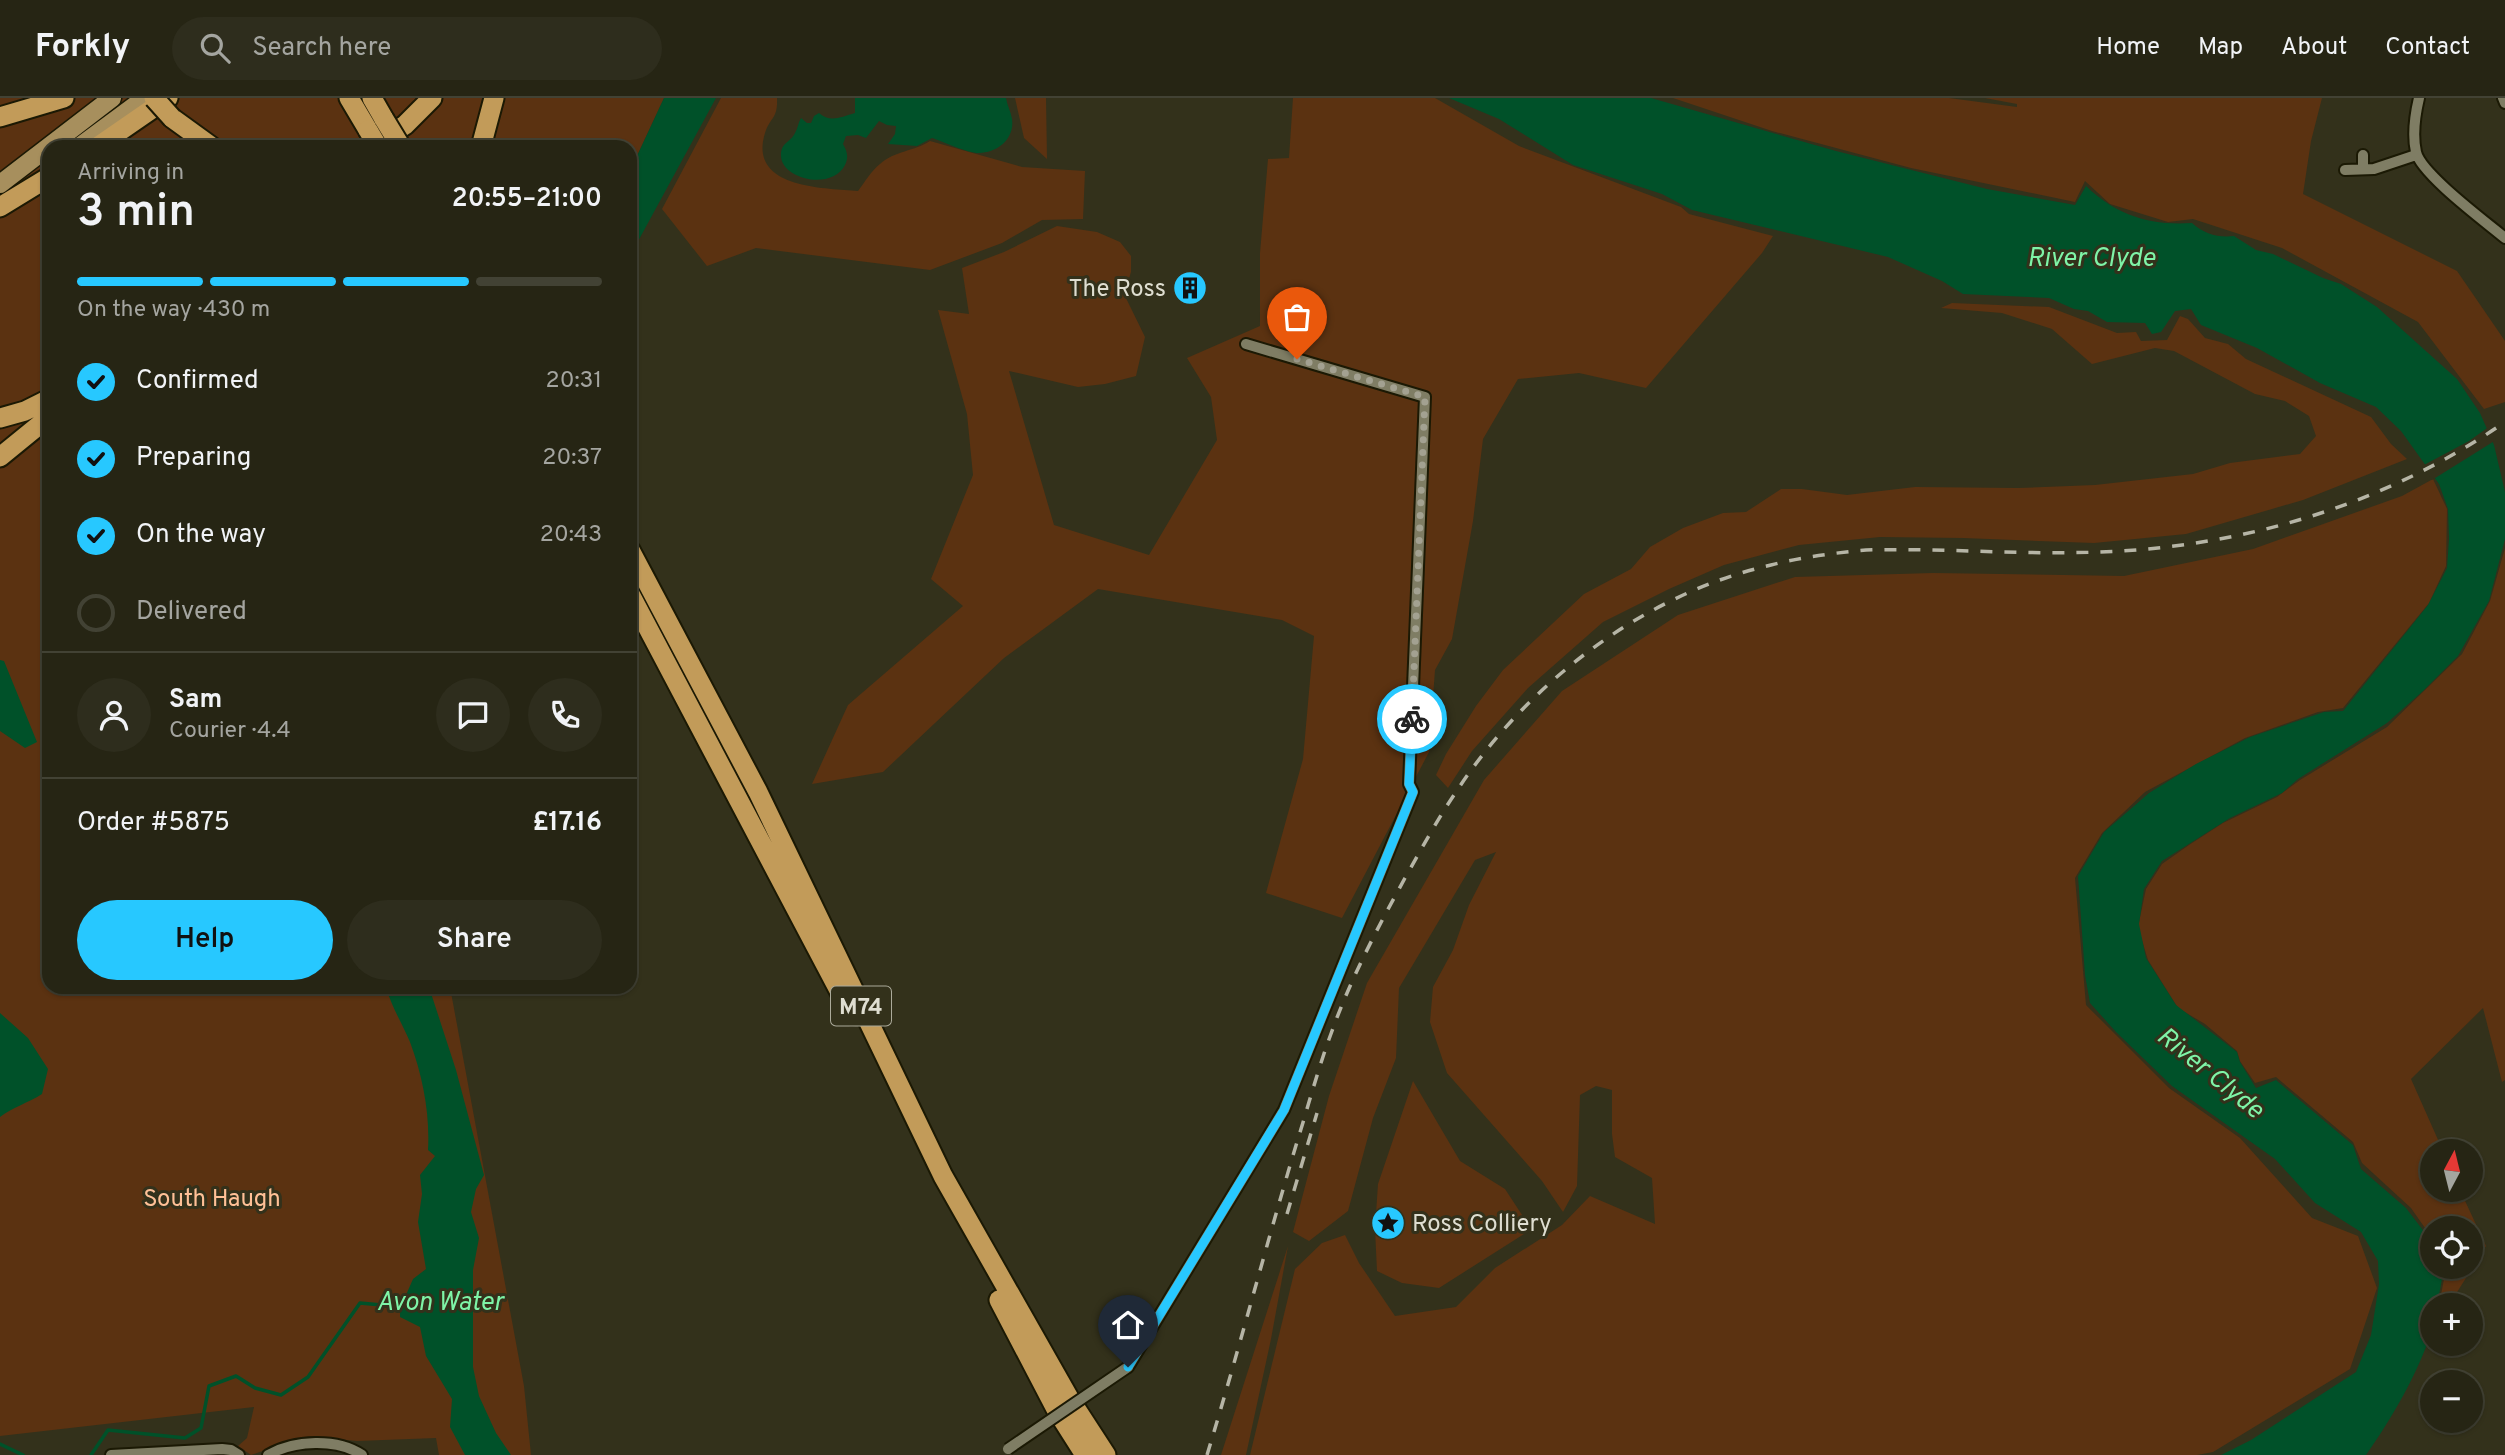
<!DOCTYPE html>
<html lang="en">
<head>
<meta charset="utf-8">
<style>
  :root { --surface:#262514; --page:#2e2d1d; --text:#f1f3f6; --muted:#a4a5a0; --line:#424234; --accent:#27c8ff }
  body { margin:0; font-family:Overpass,sans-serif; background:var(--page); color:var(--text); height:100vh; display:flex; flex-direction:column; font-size:26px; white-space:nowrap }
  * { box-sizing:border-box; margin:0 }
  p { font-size:23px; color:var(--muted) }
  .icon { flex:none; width:38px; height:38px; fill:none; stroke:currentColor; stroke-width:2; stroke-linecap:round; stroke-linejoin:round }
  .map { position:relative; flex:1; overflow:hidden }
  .sheet { position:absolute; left:42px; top:42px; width:595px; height:854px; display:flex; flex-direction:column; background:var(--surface); border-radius:21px; box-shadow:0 2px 5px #0004,0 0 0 2px var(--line) }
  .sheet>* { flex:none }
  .needle { width:46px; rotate:7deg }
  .buttons { position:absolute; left:2420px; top:1041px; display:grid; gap:14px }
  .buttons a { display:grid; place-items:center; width:63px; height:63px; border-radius:50%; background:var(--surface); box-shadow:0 2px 5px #0004,0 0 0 2px var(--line); font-size:35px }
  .pin { position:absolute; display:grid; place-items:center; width:60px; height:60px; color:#fff; margin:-72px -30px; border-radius:50% 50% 50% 0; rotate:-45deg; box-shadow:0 0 7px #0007 }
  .pin .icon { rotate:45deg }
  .courier { position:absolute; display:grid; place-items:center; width:70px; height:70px; margin:-35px; border:5px solid #27c8ff; border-radius:50%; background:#fff; color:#222; box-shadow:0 2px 9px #0007 }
  .overview em { font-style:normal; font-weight:600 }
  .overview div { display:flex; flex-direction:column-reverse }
  .overview { display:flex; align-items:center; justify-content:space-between; height:119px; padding:0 35px }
  h1 { font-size:46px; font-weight:600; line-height:52px }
  .bar { display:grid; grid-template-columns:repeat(4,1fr); gap:10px 7px; align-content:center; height:84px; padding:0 35px }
  .bar i { height:9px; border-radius:5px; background:var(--line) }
  .bar .active { background:var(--accent) }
  .bar p { grid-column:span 4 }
  .line { display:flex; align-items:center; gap:18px; padding:0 35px; border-top:2px solid var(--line) }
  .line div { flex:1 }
  .round { display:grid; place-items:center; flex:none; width:74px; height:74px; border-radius:37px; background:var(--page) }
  ol { padding:0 35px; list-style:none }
  li { display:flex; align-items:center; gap:21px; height:77px }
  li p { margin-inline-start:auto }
  li .icon { padding:7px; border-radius:50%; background:var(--accent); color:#111; stroke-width:4 }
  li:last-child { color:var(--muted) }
  li i { width:38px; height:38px; border:4px solid var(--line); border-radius:50% }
  .action { display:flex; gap:14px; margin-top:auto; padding:14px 35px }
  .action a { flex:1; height:80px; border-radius:42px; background:var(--accent); color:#111; font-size:28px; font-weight:600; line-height:80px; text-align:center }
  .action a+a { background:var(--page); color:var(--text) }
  header { display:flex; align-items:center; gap:42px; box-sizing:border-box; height:98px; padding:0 35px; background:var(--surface); border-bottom:2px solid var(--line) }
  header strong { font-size:33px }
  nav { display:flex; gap:38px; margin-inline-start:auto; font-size:24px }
  .search { width:490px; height:63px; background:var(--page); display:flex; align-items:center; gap:18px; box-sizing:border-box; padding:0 24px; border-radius:38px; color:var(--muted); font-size:26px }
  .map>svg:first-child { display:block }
  .green { fill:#5b3211 }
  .water { fill:#005129 }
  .pier { fill:#33311b }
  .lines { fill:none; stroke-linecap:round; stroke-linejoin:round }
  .stream { stroke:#005129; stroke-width:3.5 }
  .street-casing { stroke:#1b1904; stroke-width:14 }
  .primary-casing { stroke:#1b1904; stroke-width:21 }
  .highway-casing { stroke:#1b1904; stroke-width:23 }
  .street { stroke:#7f7d64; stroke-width:10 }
  .primary { stroke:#a78f5d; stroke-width:18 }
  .highway { stroke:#c29b59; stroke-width:19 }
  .rail { stroke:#b6b5a6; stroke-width:3.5; stroke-dasharray:12 12; stroke-linecap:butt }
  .street-bridge-casing { stroke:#1b1904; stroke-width:14; stroke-linecap:butt }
  .highway-bridge-casing { stroke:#1b1904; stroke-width:23; stroke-linecap:butt }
  .street-bridge { stroke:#7f7d64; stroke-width:10 }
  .highway-bridge { stroke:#c29b59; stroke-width:19 }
  .done { stroke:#a3a191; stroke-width:7; stroke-dasharray:0 12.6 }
  .route { stroke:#27c8ff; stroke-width:9 }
  .labels { text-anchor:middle; stroke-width:6; stroke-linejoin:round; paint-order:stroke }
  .shield { fill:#33311b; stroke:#abaa9a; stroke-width:2 }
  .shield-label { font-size:23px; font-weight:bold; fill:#dfded1 }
  .poi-label { font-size:24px; fill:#dfded1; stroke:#33311b; text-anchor:end }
  .park-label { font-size:24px; fill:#ffc096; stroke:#33311b }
  .water-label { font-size:26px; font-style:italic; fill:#7ef4a7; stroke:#33311b }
</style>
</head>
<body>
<header>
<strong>Forkly</strong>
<div class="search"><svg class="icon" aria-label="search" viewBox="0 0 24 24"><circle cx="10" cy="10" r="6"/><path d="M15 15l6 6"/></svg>Search here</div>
<nav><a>Home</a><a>Map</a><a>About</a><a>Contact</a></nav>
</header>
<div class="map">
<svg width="2505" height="1357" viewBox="0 0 2505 1357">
  <rect width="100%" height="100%" fill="#33311b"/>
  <path class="green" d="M0,0H664L630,73V49H49V889H450L524,1288L531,1357H439L436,1340L357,1343L317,1339L288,1344L251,1357L238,1348L247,1340L254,1309L0,1338Z
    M721,0H777C778,21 770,19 765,35C748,90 822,90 858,93C865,84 871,73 880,66C894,53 915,53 930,43L1022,69L1085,73L1083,121L1042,122L1002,145L930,172L756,150L707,168L662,111Z
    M1015,0H1046L1047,61L1024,40Z
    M1293,0H1435L1519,48L1681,109L1689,116L1773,138L1762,155L1646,290L1579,275L1518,281L1483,341L1473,423L1452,541L1435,572L1429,654L1342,820L1266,795L1303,661L1314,538L1282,522L1098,491L1004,560L883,674L812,686L848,607L963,508L931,481L973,377L967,316L938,212L969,216L962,170L1004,154L1057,128L1097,134L1120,144L1131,158V174L1124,196L1145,239L1136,278L1105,286L1078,289L1009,273L1054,427L1149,457L1217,342L1211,299L1187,260L1260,228V155L1268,61L1289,60Z
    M1673,0H1949L2017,9V6L1985,0H2322L2311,43L2303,96L2457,173L2505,243V304L2484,311L2418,224L2282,150L2193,121L2168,124L2110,106L2085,83L2075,104L1911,70L1772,33Z
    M1952,205L2049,209L2117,235L2136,234L2141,243L2167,242L2180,218L2188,221L2205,240L2228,246L2246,261L2371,319L2391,346L2407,361L2303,402L2186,436L2094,445L1963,440L1880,439L1799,447L1724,467L1669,491L1603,524L1528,590L1472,653L1448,690L1436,677L1446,656L1476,608L1503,572L1584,496L1631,471L1650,449L1683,430L1723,415L1746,414L1781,391H1802L1847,397L1915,389L2018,390L2095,387L2193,376L2230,365L2300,356L2316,338L2309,318L2285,303L2255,296L2174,253L2155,250L2092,266L2052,231L2002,215L1941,210Z
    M2433,381L2447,411L2446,468L2429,505L2343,610L2318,614L2245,640L2145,694L2102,735L2075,780L2086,907L2169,990L2240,1040L2312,1120L2358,1138L2377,1190L2350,1271L2213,1354L2197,1357H1250L1295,1171L1322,1145L1345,1137L1359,1165L1395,1218L1456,1209L1495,1170L1562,1127L1590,1098L1655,1126L1652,1080L1615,1059L1612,1036V992L1596,988L1580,997L1577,1088L1563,1114L1542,1083L1447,975L1430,924L1433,889L1453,852L1469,807L1496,754L1475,762L1399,890L1396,960L1373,1020L1348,1113L1309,1143L1293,1134L1329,998L1367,885L1484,682L1562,593L1678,517L1795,479L1933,475L2124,478L2253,451L2402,398Z
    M2505,450V982L2502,984L2483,910L2411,981L2443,1053L2432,1054V1092H2460L2486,1148L2449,1207H2439L2445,1176L2443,1169H2471V1130H2432V1140L2411,1110L2362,1065L2353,1044L2276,979L2255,985L2240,963L2237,953L2205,926L2178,910L2148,862L2138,829L2146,791L2162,766L2189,747L2223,725L2277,699L2300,682L2387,629L2462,556L2490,503Z
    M1413,983L1460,1063L1505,1091L1526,1123L1527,1134L1439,1190L1402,1185L1377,1173L1375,1131L1378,1086Z
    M1288,1148L1271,1241L1246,1357H1221Z"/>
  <path class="water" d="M664,0H716L630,158V73Z
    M855,0H1006C1007,7 1011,14 1012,21C1015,41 997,55 979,55C967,55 944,44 932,40L917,48L888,46L895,36L896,28L887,27L879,23L866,40L858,37L846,38L843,46C847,53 849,59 845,67C831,94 780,80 781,57C781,44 790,45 795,35C798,30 798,25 801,20L807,25H811L814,18L819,15C830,25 841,19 855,15Z
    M1449,0H1651L1836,53L1987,91L2075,107L2086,88C2116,117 2150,128 2192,125C2204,136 2219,140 2234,138L2256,152L2273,156L2323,180L2341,186L2377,209L2457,281L2480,315L2494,347L2505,394V441L2489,503L2458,558L2423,593L2387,625L2298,681L2282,695L2230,720L2162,763L2144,791L2139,826L2146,860L2176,907L2237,954L2240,964L2256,990L2276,982L2353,1047L2361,1071L2406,1110L2432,1144V1169H2440L2443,1176L2437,1207L2432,1208C2432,1216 2434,1227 2431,1235C2418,1275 2391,1322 2366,1357H2221L2251,1342L2356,1274L2371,1237L2379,1186L2378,1163L2361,1134L2315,1105L2275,1061L2172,988L2116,934L2090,905L2085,877L2078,778L2104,734L2149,695L2196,666L2250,639L2324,614L2343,613L2428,507L2447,470L2449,441L2448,411L2439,386L2401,333L2376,309L2320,285L2257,250L2201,227L2191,211L2175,213L2161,234L2152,236L2145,225L2107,224L2088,213L2074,211L2049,200L1963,196L1942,183L1888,159L1692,112L1662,96L1573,67L1499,21Z
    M0,562L4,563L37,644L25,650L0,633Z
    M386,889H429L456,972L484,1077L476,1091L471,1114L479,1140L473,1172V1269L479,1298L496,1335L511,1357H465L450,1329L452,1301L426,1258L420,1229L400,1219V1203L406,1197L413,1181L426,1171L418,1124L422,1096L420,1077L435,1058L428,1052C430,1016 423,979 410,944C402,925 392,910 386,889Z
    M0,915L28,940L48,971L42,996C28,1005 13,1009 0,1019Z"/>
  <path class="pier" d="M2490,328L2496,342L2432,382L2422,368L2469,343Z"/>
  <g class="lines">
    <path class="stream" d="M0,1346L23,1357
      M91,1357L108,1332L185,1340L201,1330L209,1288L236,1278L255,1290L281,1297L308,1279L360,1205L403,1209"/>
    <g class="street-casing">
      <path id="street" d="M2419,0C2415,17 2412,36 2416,54C2421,76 2486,124 2505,140
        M2503,0L2505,5
        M2363,57V71
        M2345,72L2374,71L2416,57
        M1128,1269L1284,1012L1413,694L1409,686L1425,299L1246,246
        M111,1357L222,1351L231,1352L239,1357
        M268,1357C294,1342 337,1340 362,1357"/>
    </g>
    <g class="primary-casing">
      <path id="primary" d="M79,49L145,0
        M0,86L112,0"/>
    </g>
    <g class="highway-casing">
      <path id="highway" d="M349,0L368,32
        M372,0L384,21
        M0,19L64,0
        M172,20L212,49
        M97,49L168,0
        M371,49L405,27L432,0
        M481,49L494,0
        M0,109L49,79
        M0,320L25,313L49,301
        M0,359L49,319
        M630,452L758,694L943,1078L1069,1300L1106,1357
        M630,496L852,917
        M999,1202L1057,1313L1085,1357"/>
    </g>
    <use href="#street" class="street"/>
    <use href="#primary" class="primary"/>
    <use href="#highway" class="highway"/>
    <path class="rail" d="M1287,1116L1317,1015
      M1207,1357C1240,1249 1268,1139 1301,1031C1311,998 1320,965 1332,933C1351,880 1378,829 1405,780C1422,750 1438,720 1458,691C1529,584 1644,496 1771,467C1802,459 1834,455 1866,452C1944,450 2022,457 2100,454C2245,449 2386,406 2505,324"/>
    <g class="street-bridge-casing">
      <path id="street-bridge" d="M1008,1351L1128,1269"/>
    </g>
    <g class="highway-bridge-casing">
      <path id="highway-bridge" d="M154,0L172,20
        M384,21L401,49
        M368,32L378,49"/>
    </g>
    <use href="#street-bridge" class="street-bridge"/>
    <use href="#highway-bridge" class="highway-bridge"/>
  </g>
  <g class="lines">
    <path class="done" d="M1297,261L1425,299L1412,621"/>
    <path class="route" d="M1128,1269L1284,1012L1413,694L1409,686L1412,621"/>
  </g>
  <defs>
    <g id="building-disc" transform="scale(1.75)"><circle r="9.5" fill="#27c8ff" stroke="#33311b"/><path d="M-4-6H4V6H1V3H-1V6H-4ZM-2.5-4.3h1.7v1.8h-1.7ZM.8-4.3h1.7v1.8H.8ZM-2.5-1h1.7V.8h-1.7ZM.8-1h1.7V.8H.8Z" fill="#111"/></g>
    <g id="sight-disc" transform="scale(1.75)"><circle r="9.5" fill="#27c8ff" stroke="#33311b"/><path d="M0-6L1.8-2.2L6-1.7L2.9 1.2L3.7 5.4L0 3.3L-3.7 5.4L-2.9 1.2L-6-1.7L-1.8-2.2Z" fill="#111"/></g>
  </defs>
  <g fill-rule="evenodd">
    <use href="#building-disc" x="1190" y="190"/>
    <use href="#sight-disc" x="1388" y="1125"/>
  </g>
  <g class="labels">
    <rect class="shield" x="831" y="888.5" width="60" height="39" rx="5"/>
    <g class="shield-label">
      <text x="861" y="916">M74</text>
    </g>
    <g class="poi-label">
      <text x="1166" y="198">The Ross</text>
      <text x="1412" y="1133" text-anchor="start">Ross Colliery</text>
    </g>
    <g class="park-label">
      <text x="212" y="1108">South Haugh</text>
    </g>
    <g class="water-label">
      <text x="2091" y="168">River Clyde</text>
      <text transform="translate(2211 974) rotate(39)" y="9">River Clyde</text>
      <text x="440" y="1212">Avon Water</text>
    </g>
  </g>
</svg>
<div class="buttons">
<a><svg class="needle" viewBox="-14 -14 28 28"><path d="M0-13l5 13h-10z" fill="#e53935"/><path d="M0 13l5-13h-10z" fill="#a4a5a0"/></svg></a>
<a><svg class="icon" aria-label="locate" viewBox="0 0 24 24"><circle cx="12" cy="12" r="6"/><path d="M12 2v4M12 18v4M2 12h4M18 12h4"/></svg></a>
<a>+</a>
<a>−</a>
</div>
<div class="pin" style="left:1297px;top:261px;background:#ea580c"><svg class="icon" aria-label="bag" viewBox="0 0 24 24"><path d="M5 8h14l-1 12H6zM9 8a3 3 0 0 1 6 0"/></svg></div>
<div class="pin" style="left:1128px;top:1269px;background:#1f2937"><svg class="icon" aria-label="home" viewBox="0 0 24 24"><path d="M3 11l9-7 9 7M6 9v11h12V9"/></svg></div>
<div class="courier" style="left:1412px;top:621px"><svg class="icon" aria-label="bike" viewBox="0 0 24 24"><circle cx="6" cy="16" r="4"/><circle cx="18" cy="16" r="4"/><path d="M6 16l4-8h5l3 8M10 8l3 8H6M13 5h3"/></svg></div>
<section class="sheet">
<div class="overview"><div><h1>3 min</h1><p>Arriving in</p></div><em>20:55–21:00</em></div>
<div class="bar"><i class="active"></i><i class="active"></i><i class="active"></i><i></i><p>On the way · 430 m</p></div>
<ol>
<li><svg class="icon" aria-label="check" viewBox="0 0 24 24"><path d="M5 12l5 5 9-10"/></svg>Confirmed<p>20:31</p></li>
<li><svg class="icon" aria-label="check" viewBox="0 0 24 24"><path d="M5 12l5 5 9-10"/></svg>Preparing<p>20:37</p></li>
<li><svg class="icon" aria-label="check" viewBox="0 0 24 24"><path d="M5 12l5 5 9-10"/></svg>On the way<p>20:43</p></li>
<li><i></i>Delivered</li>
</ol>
<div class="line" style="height:126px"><a class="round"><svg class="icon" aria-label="person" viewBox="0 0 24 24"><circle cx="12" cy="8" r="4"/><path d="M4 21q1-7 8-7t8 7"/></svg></a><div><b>Sam</b><p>Courier · 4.4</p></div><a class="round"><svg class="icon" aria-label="chat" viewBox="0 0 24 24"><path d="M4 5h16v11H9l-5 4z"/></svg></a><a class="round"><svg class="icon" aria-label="phone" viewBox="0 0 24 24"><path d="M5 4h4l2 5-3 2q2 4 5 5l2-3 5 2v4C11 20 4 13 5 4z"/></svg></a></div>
<div class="line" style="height:91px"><div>Order #5875</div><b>£17.16</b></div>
<div class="action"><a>Help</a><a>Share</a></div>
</section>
</div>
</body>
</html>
